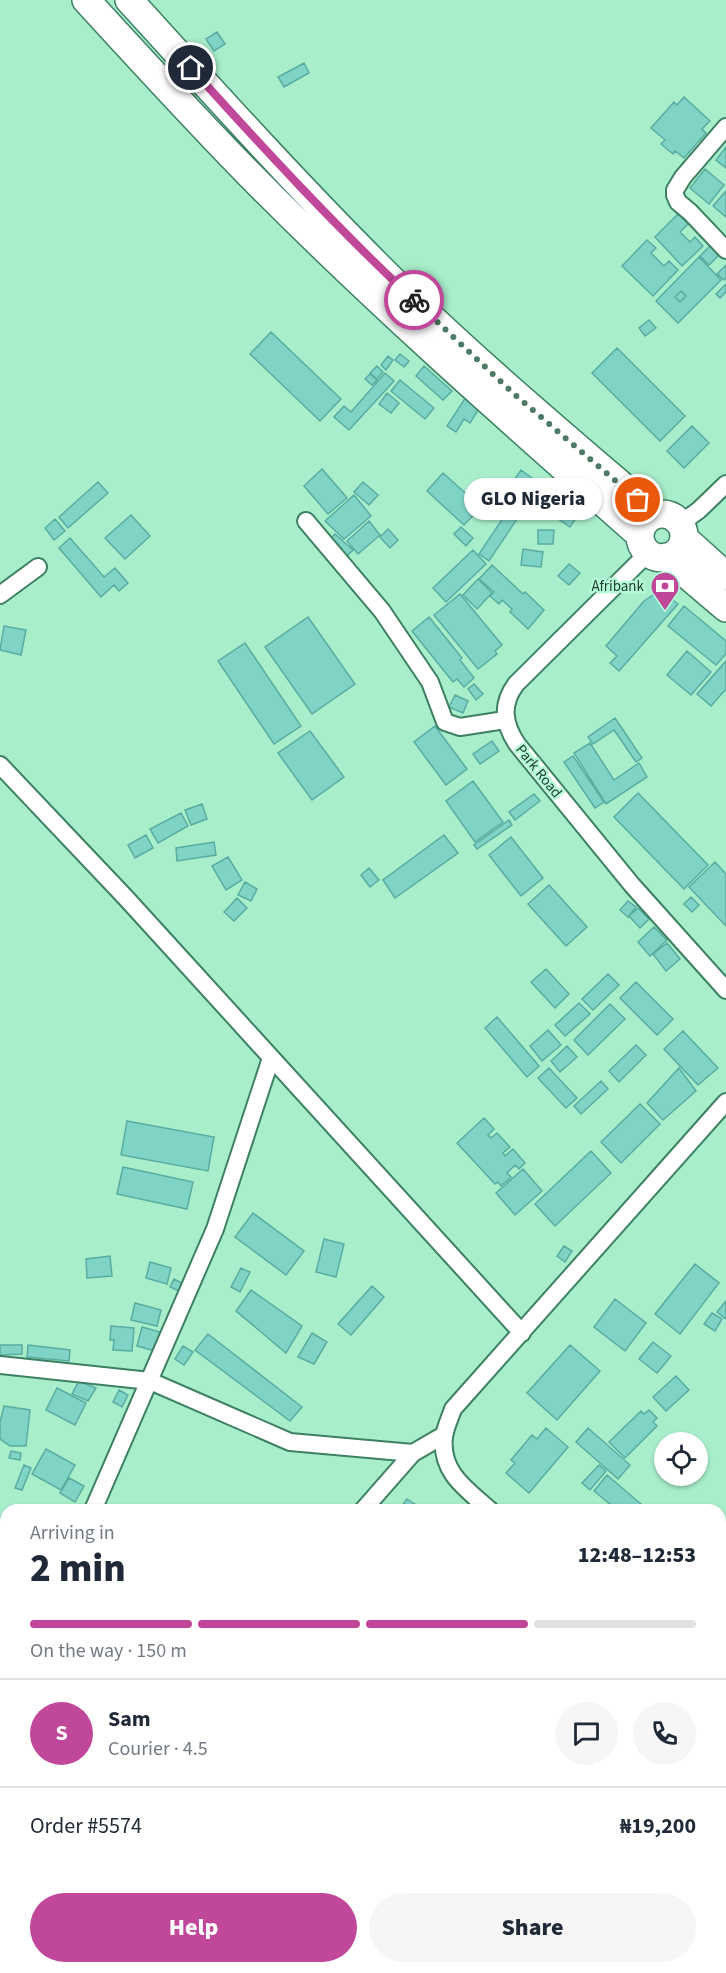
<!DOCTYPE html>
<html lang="en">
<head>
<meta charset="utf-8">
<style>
  :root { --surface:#fff; --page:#f6f6f7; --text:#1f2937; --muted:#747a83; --line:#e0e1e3; --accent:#c0479a }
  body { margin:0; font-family:"Source Sans 3",sans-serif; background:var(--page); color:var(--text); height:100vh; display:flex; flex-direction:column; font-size:22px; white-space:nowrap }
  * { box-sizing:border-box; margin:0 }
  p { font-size:20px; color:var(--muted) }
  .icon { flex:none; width:33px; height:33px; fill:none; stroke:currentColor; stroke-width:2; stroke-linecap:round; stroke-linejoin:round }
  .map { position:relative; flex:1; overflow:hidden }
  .panel { position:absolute; left:0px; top:1504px; width:726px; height:470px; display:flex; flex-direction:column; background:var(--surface); border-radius:18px 18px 0 0; box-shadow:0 2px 4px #0004 }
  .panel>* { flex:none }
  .fabs { position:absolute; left:654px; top:1432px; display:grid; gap:12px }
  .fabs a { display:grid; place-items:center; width:54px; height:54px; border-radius:50%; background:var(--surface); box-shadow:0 2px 4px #0004; font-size:30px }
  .pin { position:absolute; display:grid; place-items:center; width:51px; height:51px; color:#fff; margin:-26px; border:3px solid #fff; border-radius:50%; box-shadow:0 2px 6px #0007 }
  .courier { position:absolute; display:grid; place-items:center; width:60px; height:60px; margin:-30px; border:4px solid #c0479a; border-radius:50%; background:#fff; color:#222; box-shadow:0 2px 8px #0007 }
  .bubble { position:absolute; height:42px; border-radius:21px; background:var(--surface); box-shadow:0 2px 4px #0004; font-size:20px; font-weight:800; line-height:42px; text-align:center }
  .headline em { font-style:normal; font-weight:800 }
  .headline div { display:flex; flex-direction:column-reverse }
  .headline { display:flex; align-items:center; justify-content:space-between; height:102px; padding:0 30px }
  h1 { font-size:39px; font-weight:800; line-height:45px }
  .bar { display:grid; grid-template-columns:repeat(4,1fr); gap:9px 6px; align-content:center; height:72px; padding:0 30px }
  .bar i { height:8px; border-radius:4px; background:var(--line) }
  .bar .current { background:var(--accent) }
  .bar p { grid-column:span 4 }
  .line { display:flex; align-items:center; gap:15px; padding:0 30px; border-top:2px solid var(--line) }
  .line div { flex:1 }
  .round { display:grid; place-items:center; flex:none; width:63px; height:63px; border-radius:32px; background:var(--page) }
  .button { display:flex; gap:12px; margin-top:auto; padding:12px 30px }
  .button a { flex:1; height:69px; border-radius:36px; background:var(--accent); color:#fff; font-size:24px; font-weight:800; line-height:69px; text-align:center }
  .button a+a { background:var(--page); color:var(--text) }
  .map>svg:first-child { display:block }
  .building { fill:#80d4c6; stroke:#59ada0; stroke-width:1.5; fill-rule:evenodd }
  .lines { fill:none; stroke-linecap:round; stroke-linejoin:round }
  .minor-casing { stroke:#3d8062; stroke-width:20 }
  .primary-casing { stroke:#3d8062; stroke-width:30 }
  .minor { stroke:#fff; stroke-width:16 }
  .primary { stroke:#fff; stroke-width:27 }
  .done { stroke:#4e7964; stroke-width:6; stroke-dasharray:0 10.8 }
  .route { stroke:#c0479a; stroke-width:8 }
  .labels { text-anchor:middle; stroke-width:5; stroke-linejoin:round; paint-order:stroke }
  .poi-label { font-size:15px; fill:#1d3a2c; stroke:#b5fbd8; text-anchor:end }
  .street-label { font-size:15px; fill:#1d3a2c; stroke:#b5fbd8 }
</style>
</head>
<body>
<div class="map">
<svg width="726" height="1973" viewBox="0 0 726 1973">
  <rect width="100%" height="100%" fill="#a8eecb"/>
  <path class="building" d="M217,32L225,44L214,51L206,39Z
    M304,63L309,73L284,87L278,77Z
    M684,97L710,121L702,129L706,133L684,158L675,151L673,154L661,144L665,140L651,128L674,102L677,105Z
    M726,147V168L716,160Z
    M705,169L724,185L709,204L690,188Z
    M726,191V217L713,206Z
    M678,214L688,224L680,232L690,242L695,237L703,246L682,266L655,237Z
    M647,240L656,248L651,253L664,266L669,261L678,270L653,296L622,266Z
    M713,243L722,252L709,265L700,256Z
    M699,257L721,280L678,323L656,301ZM681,291L686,296L680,302L675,297Z
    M726,265V278L724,280L717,274Z
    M726,284V292L720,298L716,294Z
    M681,291L686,296L680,302L675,297Z
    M649,320L656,328L645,336L639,328Z
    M271,332L341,399L320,421L250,354Z
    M617,348L685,416L660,441L592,373Z
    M400,354L409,361L404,367L395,360Z
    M388,356L393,360L386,370L381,365Z
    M377,366L383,372L377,379L370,373Z
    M424,366L452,391L443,400L416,376Z
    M385,373L394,381L349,430L334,417L344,406L351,412Z
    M370,374L377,380L372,385L365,379Z
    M400,380L434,408L425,419L391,391Z
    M387,393L399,403L391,413L379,404Z
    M466,397L480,407L470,423L464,419L456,432L447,426Z
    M692,426L709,443L684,468L667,451Z
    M322,469L347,498L328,514L304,486Z
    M521,470L536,481L524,497L521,495L517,501L515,499L510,507L500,500Z
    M443,473L481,507L464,525L427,491Z
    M98,482L108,493L68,528L59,517Z
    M363,482L378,495L369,505L354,492Z
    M354,495L371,516L344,539L325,521Z
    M515,500L520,503L522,500L527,504L489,561L479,554Z
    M565,506L579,514L570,527L557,518Z
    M131,515L150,536L125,559L105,538Z
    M55,519L65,531L54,540L45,528Z
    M369,521L380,535L358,554L347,541Z
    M461,527L473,538L466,546L454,534Z
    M388,529L398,540L390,548L380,537Z
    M538,530H554L553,544H538Z
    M335,534L353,550L347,556L330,539Z
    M70,538L104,577L115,568L128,583L119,591L114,585L101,597L59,548Z
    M523,549L543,552L541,567L521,565Z
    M473,550L486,564L446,602L433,588Z
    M569,564L580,573L569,585L558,576Z
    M492,565L523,594L525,592L544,610L528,629L510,612L512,609L502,600L499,604L490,596L494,592L479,579Z
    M478,579L492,593L477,609L463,595Z
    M656,593H664L678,604L619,671L610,663L617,656L606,646L644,601Z
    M460,594L502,645L495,651L497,654L478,669L434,615Z
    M684,606L726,641V654L716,665L668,626Z
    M308,617L355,684L312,714L265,647Z
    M429,617L462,658L460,660L474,678L464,687L457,679L453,682L412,631Z
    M4,626L26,630L21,655L0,650Z
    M245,643L301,726L274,744L218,661Z
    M687,651L711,672L691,695L667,675Z
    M726,661V689L711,706L697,694Z
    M474,684L483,694L476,700L468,689Z
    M455,695L468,701L463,713L449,707Z
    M615,718L642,758L636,762L614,730L593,744L588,737Z
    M435,726L467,769L446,785L414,742Z
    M310,731L344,777L312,800L278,753Z
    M492,741L499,751L480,764L473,754Z
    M590,743L614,780L639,763L647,777L606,804L574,753Z
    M573,756L604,802L595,808L564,762Z
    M473,781L503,822L475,842L446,801Z
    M638,793L708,865L684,889L614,817Z
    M534,794L540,801L515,820L509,812Z
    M202,804L207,819L191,825L185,810Z
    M181,813L188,826L158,843L150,829Z
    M509,820L512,825L477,849L474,845Z
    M146,835L153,848L135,858L128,845Z
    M444,835L458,853L395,898L383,880Z
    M511,837L543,878L521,896L489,855Z
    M214,842L216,855L177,861L176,848Z
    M228,857L242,880L226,890L212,866Z
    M715,862L726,874V926L689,887Z
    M369,868L379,880L370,887L361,875Z
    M245,882L257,889L251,901L238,895Z
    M549,885L587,927L566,946L528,904Z
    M691,897L699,905L692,912L684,904Z
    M237,898L247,908L234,921L224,912Z
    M628,901L636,907L628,917L620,910Z
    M638,908L649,919L640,928L629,916Z
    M654,927L667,940L650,956L638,942Z
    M667,943L680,959L666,971L653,954Z
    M546,969L569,994L555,1008L531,982Z
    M608,974L619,985L593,1010L582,999Z
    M636,982L673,1019L657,1035L620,998Z
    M579,1003L590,1014L565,1036L555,1025Z
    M610,1004L625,1019L588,1055L574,1040Z
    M497,1017L539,1066L527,1077L485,1028Z
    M548,1030L561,1045L542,1061L530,1046Z
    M683,1031L718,1068L698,1085L664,1049Z
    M636,1045L646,1055L619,1082L609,1071Z
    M567,1046L577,1057L560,1072L551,1061Z
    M549,1068L577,1098L566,1108L538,1078Z
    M679,1068L696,1091L663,1120L647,1103Z
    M601,1081L608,1089L581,1114L574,1106Z
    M640,1104L660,1124L621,1163L601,1142Z
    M484,1118L494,1129L488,1135L491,1138L497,1133L510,1147L503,1153L505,1156L513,1149L525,1163L519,1169L515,1165L507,1173L511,1177L501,1186L498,1182L495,1184L457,1143Z
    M127,1121L214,1137L208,1171L121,1155Z
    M591,1151L611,1173L555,1226L535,1204Z
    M123,1167L193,1182L187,1209L117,1194Z
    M523,1169L542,1191L515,1215L496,1193Z
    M253,1213L304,1251L286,1275L235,1237Z
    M324,1239L344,1244L336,1277L316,1272Z
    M564,1246L572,1251L565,1262L557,1256Z
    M110,1256L112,1276L87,1278L86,1259Z
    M150,1262L171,1268L167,1284L146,1278Z
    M695,1264L719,1283L680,1334L655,1314Z
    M241,1268L250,1272L240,1292L231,1287Z
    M174,1279L182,1283L179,1291L170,1287Z
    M372,1286L384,1297L351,1335L338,1324Z
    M251,1290L302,1326L286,1353L236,1311Z
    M615,1299L646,1323L625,1351L594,1327Z
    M726,1301V1319L717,1312Z
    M135,1303L161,1310L157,1326L131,1320Z
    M712,1313L722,1319L715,1331L704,1324Z
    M111,1326L134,1328L132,1351L113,1350L114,1340H110Z
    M142,1327L160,1332L155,1351L137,1346Z
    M312,1333L327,1342L314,1364L298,1357Z
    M208,1334L302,1407L290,1421L195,1350Z
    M653,1342L671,1356L657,1373L639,1359Z
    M0,1345H22V1354L0,1355Z
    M28,1345L70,1350L69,1361L27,1357Z
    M570,1345L600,1371L557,1420L527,1393Z
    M183,1346L193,1352L184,1365L175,1359Z
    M676,1376L689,1390L666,1411L653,1397Z
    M79,1381L96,1388L88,1401L72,1394Z
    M57,1388L86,1403L75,1425L46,1410Z
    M119,1390L128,1395L122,1407L113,1402Z
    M4,1406L30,1410L26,1446H10L0,1439V1422Z
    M649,1410L657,1418L653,1422L657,1426L625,1458L609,1442L641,1411L644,1414Z
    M546,1428L568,1447L529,1493L506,1473L515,1463L511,1460L532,1435L537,1439Z
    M588,1428L630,1465L618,1479L576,1442Z
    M46,1449L75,1465L61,1490L32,1474Z
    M11,1451L21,1453L20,1460L9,1458Z
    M24,1465L31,1468L22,1490L15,1488Z
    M599,1465L606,1471L590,1490L582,1483Z
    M607,1475L641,1504L636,1510H617L594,1491Z
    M69,1478L84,1486L75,1502L60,1493Z
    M407,1499L416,1505L412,1510H399Z
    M0,1530L6,1531V1556L4,1563L0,1562Z
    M6,1582V1601L0,1599Z
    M6,1608V1626L0,1624Z
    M725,1631L726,1632V1671L720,1665V1636Z
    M0,1669L6,1672V1701L3,1707L0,1705Z
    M6,1757V1788L0,1784V1765Z
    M0,1829L6,1833V1842L0,1851Z
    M720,1897L726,1902V1937L720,1931Z
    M0,1961L6,1962V1968H25L24,1973H0Z
    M374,1968H397L393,1973H380Z
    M401,1968H404L410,1973H397Z
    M413,1968H459L461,1970L459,1973H419Z
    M650,1968H673L669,1973H656Z"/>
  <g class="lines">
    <g class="minor-casing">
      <path id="minor" d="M726,127L683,177L675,190V195L678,202L690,212L726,250
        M306,521L382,611L430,682L445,722L460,727L505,720
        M680,524L699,510L726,484
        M648,553L516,684C501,704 503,723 517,744L632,885L726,990
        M0,595L38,567
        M0,765L126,898L522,1333
        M0,1365L150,1381L290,1442L413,1453
        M93,1510L215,1229L271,1058
        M363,1510L413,1453L444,1435
        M490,1510C466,1489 440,1472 444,1437C445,1428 450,1418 453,1409L726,1102
        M720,1707L726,1713
        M6,1735V1734
        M720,1818L726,1812
        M0,1919L6,1920
        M0,1946L6,1945
        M175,1968L187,1973
        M487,1968L492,1973
        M576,1973L581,1968"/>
    </g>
    <g class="primary-casing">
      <path id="primary" d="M86,0C139,58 192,116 247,172C372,299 506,417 640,535
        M129,0C211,90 292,180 378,266C466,354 562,434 656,515
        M640 536a22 22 0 1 1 44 0a22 22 0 1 1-44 0Z
        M684,538L726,576
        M666,557L726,608"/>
    </g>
    <use href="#minor" class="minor"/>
    <use href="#primary" class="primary"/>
  </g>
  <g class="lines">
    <path class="done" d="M414,300L514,394L638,500"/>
    <path class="route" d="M191,68C263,148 336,227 414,300"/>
  </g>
  <defs>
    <g id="bank-pin" transform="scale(1.5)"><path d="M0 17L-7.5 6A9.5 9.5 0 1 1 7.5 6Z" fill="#c0479a" stroke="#b5fbd8"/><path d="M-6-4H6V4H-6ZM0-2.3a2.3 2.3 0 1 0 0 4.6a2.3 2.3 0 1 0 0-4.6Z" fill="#fff"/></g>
  </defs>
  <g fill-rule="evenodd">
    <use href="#bank-pin" x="665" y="586"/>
  </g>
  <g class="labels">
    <g class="poi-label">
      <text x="644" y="591">Afribank</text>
    </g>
    <g class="street-label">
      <text transform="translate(539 771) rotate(51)" y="5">Park Road</text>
    </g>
  </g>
</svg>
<div class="fabs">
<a><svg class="icon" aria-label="locate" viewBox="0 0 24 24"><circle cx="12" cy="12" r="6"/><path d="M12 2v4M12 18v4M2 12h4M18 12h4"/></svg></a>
</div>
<div class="pin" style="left:638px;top:500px;background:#ea580c"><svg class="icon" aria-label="bag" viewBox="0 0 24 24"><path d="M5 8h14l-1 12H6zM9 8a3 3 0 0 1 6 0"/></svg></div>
<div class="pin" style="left:191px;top:68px;background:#1f2937"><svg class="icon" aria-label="home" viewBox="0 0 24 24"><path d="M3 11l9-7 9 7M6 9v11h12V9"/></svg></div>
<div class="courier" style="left:414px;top:300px"><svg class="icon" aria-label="bike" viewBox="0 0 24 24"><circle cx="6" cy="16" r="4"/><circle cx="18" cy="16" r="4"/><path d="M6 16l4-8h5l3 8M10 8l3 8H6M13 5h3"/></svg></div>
<div class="bubble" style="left:464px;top:478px;width:138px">GLO Nigeria</div>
<section class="panel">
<div class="headline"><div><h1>2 min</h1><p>Arriving in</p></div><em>12:48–12:53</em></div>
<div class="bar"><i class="current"></i><i class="current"></i><i class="current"></i><i></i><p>On the way · 150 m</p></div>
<div class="line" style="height:108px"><b class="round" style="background:var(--accent);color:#fff">S</b><div><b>Sam</b><p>Courier · 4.5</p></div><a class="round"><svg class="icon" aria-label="chat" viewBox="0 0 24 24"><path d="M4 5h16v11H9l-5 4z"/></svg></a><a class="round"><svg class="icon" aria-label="phone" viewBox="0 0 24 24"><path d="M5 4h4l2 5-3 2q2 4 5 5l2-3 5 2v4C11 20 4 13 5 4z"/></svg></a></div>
<div class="line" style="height:78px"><div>Order #5574</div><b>₦19,200</b></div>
<div class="button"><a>Help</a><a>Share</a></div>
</section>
</div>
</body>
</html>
